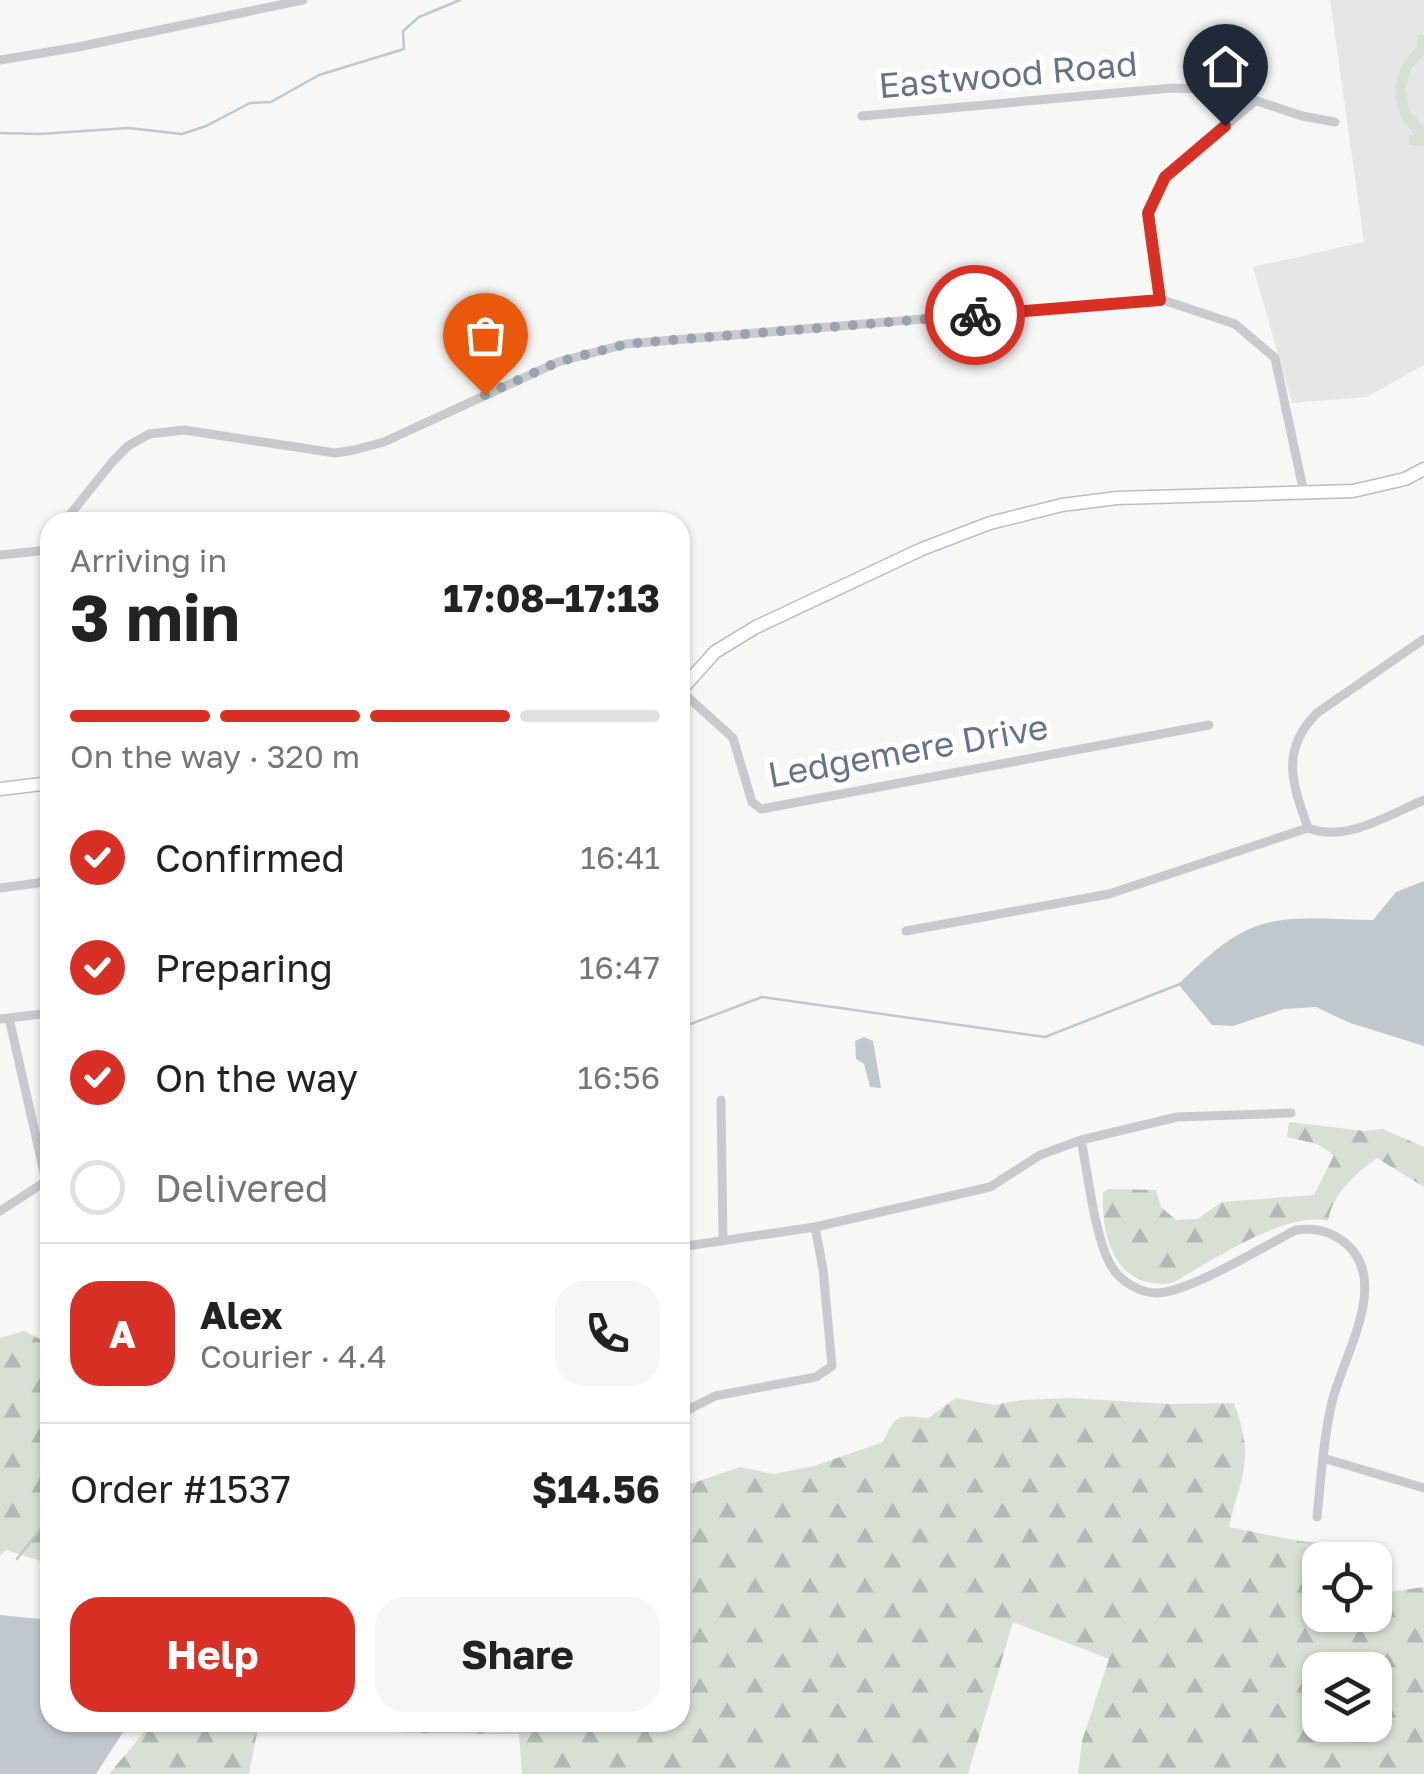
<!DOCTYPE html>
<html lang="en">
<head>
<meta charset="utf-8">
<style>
  :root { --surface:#fff; --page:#f6f6f6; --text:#222; --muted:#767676; --line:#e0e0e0; --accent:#d93025 }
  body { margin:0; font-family:"Golos Text",sans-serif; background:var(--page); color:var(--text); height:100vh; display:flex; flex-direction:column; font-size:38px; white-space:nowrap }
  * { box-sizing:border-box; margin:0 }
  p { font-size:32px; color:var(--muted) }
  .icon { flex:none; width:55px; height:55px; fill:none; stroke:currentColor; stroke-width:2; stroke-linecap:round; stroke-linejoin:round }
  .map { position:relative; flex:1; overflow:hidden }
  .side { position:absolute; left:40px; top:512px; width:650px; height:1220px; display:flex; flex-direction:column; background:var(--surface); border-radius:30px; box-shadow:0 2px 8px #0004 }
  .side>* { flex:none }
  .fabs { position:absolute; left:1302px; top:1542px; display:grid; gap:20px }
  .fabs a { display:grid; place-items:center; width:90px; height:90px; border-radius:20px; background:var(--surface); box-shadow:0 2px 8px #0004; font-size:50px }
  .pin { position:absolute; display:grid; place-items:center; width:85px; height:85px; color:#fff; margin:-102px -42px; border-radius:50% 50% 50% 0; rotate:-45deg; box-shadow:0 0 10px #0007 }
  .pin .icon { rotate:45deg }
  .courier { position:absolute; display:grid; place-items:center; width:100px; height:100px; margin:-50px; border:8px solid #d93025; border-radius:50%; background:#fff; color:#222; box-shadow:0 2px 12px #0007 }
  .overview em { font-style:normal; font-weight:700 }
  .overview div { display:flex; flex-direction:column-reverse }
  .overview { display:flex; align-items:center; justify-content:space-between; height:170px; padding:0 30px }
  h1 { font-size:65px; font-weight:700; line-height:75px }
  .bar { display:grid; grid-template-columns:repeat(4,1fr); gap:15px 10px; align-content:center; height:120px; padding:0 30px }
  .bar i { height:12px; border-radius:8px; background:var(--line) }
  .bar .selected { background:var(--accent) }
  .bar p { grid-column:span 4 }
  .line { display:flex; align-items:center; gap:25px; padding:0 30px; border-top:2px solid var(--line) }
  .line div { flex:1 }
  .round { display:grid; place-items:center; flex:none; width:105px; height:105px; border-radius:30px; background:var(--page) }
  ol { padding:0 30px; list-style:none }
  li { display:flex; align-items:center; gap:30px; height:110px }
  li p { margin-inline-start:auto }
  li .icon { padding:10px; border-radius:50%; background:var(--accent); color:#fff; stroke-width:4 }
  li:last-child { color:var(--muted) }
  li i { width:55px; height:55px; border:5px solid var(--line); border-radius:50% }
  .primary-button { display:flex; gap:20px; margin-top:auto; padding:20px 30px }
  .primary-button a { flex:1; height:115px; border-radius:30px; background:var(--accent); color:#fff; font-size:40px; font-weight:700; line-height:115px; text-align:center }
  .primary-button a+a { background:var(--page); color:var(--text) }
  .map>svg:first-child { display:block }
  .built { fill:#e5e7e6 }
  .green { fill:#d8e0d6 }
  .forest { fill:url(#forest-firs); fill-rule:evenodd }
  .water { fill:#c0c8ce }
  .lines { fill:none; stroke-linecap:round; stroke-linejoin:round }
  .stream { stroke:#c0c8ce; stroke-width:2.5 }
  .secondary-casing { stroke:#babdc3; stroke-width:15 }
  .street { stroke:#c8cace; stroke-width:9 }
  .secondary { stroke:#fff; stroke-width:12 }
  .done { stroke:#99a2ae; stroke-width:10; stroke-dasharray:0 18 }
  .route { stroke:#d93025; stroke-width:12 }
  .labels { text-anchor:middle; stroke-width:10; stroke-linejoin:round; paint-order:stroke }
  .street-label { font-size:35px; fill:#667487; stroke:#fff }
</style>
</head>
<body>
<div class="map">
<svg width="1424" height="1774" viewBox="0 0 1424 1774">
  <defs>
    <pattern id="forest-firs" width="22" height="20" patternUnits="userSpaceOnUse" patternTransform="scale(2.5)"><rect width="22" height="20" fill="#d8e0d6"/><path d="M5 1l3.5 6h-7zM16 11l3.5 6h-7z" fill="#b3bab3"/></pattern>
  </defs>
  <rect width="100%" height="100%" fill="#f7f8f5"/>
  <path class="built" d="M1330,0H1424V365L1367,397L1292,403L1253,267L1364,242Z"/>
  <path class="green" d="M1417,35H1424V55L1411,69L1405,89L1409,110L1424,127V146L1409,145V135L1414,134C1388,107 1390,72 1417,47Z"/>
  <path class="forest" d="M1289,1122L1365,1131L1383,1129L1424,1147V1187L1377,1158C1355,1174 1333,1193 1328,1221C1286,1210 1210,1262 1172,1283C1116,1290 1101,1239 1103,1193L1108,1189L1156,1190L1161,1207L1176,1220L1197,1219L1222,1202L1314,1195L1334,1155L1317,1144L1287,1137Z
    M24,1331L50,1344V1564L6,1550L0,1556V1338Z
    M956,1398L995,1405L1021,1400L1070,1398L1170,1404L1234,1403C1255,1459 1242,1472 1229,1527L1299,1541L1357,1547L1358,1560H1320V1615H1375V1594L1424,1587V1774H1078L1082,1741L1109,1659L1013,1622L968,1774H522L519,1734L405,1733L327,1723L680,1722V1484L693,1483L740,1467L773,1474L814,1466L883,1442C896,1414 897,1415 928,1418ZM1320,1670H1375V1725H1320Z
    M152,1723H259L249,1774H109Z"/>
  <path class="water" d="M1424,881V1046L1350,1023L1316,1007L1284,1009L1233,1026L1212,1025L1178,984C1199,965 1221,942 1247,930C1285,912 1332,920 1373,920L1396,892Z
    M864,1037L873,1041L881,1088L870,1087L864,1064L856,1059L855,1041Z
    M0,1615L50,1620V1722L129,1723L96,1774H0Z"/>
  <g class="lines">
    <path class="stream" d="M0,133L40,134L128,128L182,134L206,126L250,103L271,102L319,75L404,49L403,31L419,17L460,0
      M680,1028L762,997L1045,1037L1180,984
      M17,1559L50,1517"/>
    <g class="secondary-casing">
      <path id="secondary" d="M680,691L715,652L756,627L922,549L990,523L1062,505L1117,498L1353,491L1405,479L1424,469
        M0,789L50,783"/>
    </g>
    <path class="street" d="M0,60L78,47L303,0
      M862,116L1172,88L1224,90L1302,116L1335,122
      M1160,299L1148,213L1165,177L1255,101
      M64,522L113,461L128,446L149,434L184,430L335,453L354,450L384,442L558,362L626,344L1160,299L1235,324L1275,358L1304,493
      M0,555L48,550
      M1424,639L1317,713C1280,750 1292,783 1308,828C1346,843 1388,815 1424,800
      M680,690L733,738L752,802L761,809L1209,725
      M0,888L38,883L50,877
      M906,931L1109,894L1308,828
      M9,1018L46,1181
      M0,1019L50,1013
      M721,1100L723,1241
      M1081,1140C1088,1173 1095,1241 1112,1267C1120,1281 1140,1293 1156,1293C1189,1293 1264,1246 1296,1230C1313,1228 1326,1230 1340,1239C1395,1276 1343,1355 1332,1402C1323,1440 1321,1479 1317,1517
      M0,1211L48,1180
      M680,1247L815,1227L990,1187L1040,1155L1081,1140L1177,1117L1291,1113
      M680,1414L715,1396L816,1377L832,1366L823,1269L815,1227
      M1323,1458L1424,1488"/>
    <use href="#secondary" class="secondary"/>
  </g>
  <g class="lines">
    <path class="done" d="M485,395L558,362L626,344L975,315"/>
    <path class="route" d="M975,315L1160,300L1148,213L1165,177L1225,126"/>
  </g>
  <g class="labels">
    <g class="street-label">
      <text transform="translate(1008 75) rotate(-5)" y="12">Eastwood Road</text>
      <text transform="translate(908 751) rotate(-10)" y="12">Ledgemere Drive</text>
    </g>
  </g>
</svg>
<div class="fabs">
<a><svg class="icon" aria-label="locate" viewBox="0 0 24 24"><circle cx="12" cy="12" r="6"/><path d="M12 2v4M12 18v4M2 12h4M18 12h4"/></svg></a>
<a><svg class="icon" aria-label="layers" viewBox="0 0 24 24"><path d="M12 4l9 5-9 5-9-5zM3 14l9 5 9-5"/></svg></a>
</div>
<div class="pin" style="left:485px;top:395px;background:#ea580c"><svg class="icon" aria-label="bag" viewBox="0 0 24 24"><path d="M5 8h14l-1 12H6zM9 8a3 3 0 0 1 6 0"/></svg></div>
<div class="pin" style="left:1225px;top:126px;background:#1f2937"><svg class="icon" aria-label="home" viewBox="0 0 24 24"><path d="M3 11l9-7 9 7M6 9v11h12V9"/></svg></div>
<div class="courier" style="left:975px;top:315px"><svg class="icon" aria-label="bike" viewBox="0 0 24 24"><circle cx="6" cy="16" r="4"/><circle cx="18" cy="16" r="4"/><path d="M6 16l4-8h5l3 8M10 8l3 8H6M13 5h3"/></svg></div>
<section class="side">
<div class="overview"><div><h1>3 min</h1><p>Arriving in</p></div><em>17:08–17:13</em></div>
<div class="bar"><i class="selected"></i><i class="selected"></i><i class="selected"></i><i></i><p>On the way · 320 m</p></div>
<ol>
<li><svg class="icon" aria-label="check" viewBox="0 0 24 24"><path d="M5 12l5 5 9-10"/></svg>Confirmed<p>16:41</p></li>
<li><svg class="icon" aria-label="check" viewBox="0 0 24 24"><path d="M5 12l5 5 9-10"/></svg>Preparing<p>16:47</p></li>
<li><svg class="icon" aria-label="check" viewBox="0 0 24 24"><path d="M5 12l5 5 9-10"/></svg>On the way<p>16:56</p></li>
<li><i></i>Delivered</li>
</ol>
<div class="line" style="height:180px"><b class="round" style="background:var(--accent);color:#fff">A</b><div><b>Alex</b><p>Courier · 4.4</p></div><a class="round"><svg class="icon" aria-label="phone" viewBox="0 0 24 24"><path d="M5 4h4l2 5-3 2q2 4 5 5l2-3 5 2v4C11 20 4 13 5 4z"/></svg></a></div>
<div class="line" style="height:130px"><div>Order #1537</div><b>$14.56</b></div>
<div class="primary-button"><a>Help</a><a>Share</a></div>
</section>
</div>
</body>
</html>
